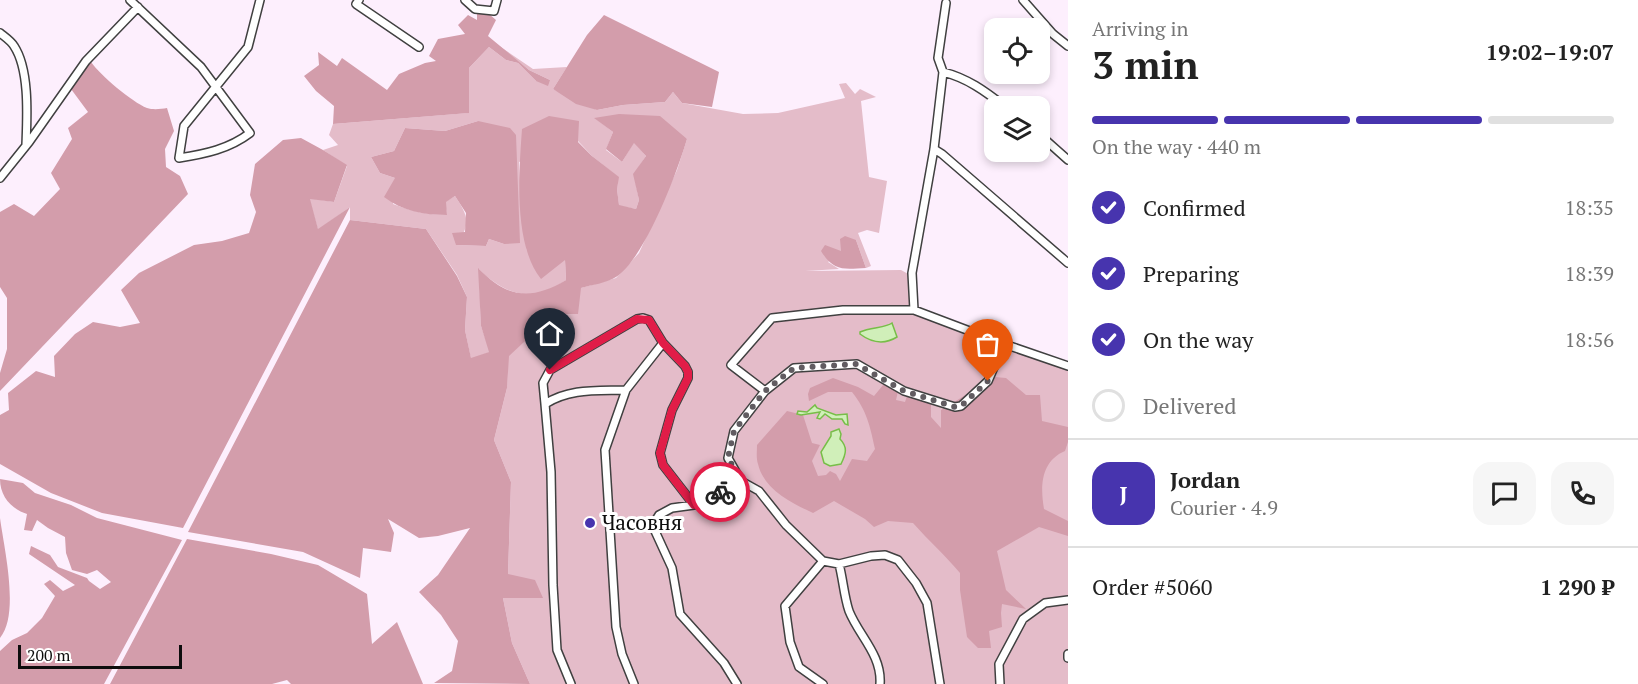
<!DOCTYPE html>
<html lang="en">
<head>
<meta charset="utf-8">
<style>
  :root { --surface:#fff; --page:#f6f6f6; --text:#222; --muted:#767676; --line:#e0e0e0; --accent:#4734ae }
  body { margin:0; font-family:"PT Serif",serif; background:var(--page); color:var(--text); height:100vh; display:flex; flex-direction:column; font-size:22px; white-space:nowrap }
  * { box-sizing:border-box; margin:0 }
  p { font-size:20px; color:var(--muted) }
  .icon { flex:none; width:33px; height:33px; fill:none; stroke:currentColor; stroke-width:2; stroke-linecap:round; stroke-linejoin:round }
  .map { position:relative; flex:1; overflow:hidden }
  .details { display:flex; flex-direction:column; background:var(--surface); width:570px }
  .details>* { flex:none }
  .tools { position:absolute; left:984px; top:18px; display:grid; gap:12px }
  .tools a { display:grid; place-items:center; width:66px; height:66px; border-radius:12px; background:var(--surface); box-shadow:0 3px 9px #0003; font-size:30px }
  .scale { position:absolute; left:18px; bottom:15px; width:164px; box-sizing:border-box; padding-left:6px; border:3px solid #0d0d0d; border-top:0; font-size:16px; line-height:21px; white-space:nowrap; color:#0d0d0d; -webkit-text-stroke:4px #fff; paint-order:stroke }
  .pin { position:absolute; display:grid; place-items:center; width:51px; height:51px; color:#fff; margin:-62px -26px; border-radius:50% 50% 50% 0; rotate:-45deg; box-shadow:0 0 6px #0007 }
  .pin .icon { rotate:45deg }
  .courier { position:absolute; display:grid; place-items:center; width:60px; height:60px; margin:-30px; border:4px solid #e11d48; border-radius:50%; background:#fff; color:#222; box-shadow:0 2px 8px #0007 }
  .overview em { font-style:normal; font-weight:700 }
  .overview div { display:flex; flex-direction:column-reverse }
  .overview { display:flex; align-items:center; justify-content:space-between; height:102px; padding:0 24px }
  h1 { font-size:39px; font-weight:700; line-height:45px }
  .bar { display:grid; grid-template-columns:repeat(4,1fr); gap:9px 6px; align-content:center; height:72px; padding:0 24px }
  .bar i { height:8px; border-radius:4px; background:var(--line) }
  .bar .selected { background:var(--accent) }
  .bar p { grid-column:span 4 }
  .line { display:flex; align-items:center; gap:15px; padding:0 24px; border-top:2px solid var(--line) }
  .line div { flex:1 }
  .round { display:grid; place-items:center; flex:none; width:63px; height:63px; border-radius:18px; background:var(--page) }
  ol { padding:0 24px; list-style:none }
  li { display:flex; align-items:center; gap:18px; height:66px }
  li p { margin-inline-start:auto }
  li .icon { padding:6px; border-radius:50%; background:var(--accent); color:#fff; stroke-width:4 }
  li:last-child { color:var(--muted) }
  li i { width:33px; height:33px; border:3px solid var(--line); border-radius:50% }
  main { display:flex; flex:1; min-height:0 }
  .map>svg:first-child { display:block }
  .green { fill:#e4bcc9; fill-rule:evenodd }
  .forest { fill:#d39dab }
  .water { fill:#d0efb9; stroke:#77be48; stroke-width:1.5 }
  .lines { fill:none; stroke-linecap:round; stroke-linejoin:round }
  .minor-casing { stroke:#404040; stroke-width:10 }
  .minor { stroke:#fff; stroke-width:7 }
  .done { stroke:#615c61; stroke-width:6; stroke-dasharray:0 10.8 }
  .route { stroke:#e11d48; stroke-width:8 }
  .poi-dot { fill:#4734ae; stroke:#fff; stroke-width:2 }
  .labels { text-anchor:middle; stroke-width:6; stroke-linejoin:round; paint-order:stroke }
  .poi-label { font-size:21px; fill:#0d0d0d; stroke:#fff; text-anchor:start }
</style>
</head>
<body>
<main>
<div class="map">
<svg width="1068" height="684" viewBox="0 0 1068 684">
  <rect width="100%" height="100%" fill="#fdeffd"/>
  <path class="green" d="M495,43L533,69L567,67L553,89L597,110L623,105L665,102L673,92L682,103L743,114L778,113L845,98L839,84L846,83L855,94L860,89L876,97L861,101L869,177L887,181L879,233L867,230L858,233L871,266L866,268L856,240L828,262L839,269L805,271L901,270L910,275L909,306L1068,365V684H530L512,643L503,598L508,574L511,482L494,440L507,388L508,356L581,288L616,278L639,253L677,170L687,139L595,118L613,132L606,150L622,162L634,142L646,156L634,174L639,200L636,209L619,206L617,189L618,177L592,156L578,141L519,162L522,220L527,251L565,260L566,280C560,284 552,289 545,292C521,301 495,286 479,269L481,326L490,352L471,359L465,330L467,297L457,275L426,229L350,220V207L318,230L309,198L334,202L347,166L323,150L338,145L329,135L333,124L468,113L469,68L489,47L506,60L518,63L536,81L550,80L529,70ZM478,121L504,244L489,239L486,246L456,245C471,224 469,217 455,196L445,202L447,215C427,215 412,211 393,204L395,178L380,173L371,157L394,151L405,128L445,131Z"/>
  <path class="forest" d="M477,13L489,14L496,20L488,36L529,70L550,80L548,86L536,81L518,63L506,60L489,47L469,68V113L333,124L334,106L316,91L304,76L319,65L318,52L337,66L342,58L387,90L399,74L425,63L436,61L429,56L438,39L465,34L458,25L468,15L477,20Z
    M604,15L719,72L712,107L682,103L673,92L665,102L623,105L597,110L576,104L553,89L587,35Z
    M91,62C100,75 132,102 147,108C153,110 161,109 167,108L174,131L165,149L166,167L180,176L188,194L0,391V373L7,349V298L0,287V212L14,204L34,216L60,189L51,173L72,139L68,128L88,112L71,89Z
    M619,114L660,116L687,139C677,173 645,258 616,277C607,283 591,285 581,288L578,314H554L509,356L507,388L494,440L511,482L508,574L535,580L543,598H503L512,643L530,684L434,683L452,671L458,641L441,615L419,592L438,575L470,528L438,536L419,538L388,519L394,533L391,552L363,548L360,578L303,552L188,532L350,220L426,229L457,276L467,297L465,330L471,358L489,352L481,326L478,268C507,298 531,301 566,280L565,260L541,279C513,244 519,172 522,129L549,116L579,121L578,142L592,156L619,177L617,189L619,205L636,209L639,200L633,174L646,156L634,143L622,162L606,149L613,132L594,118Z
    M478,121L510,128L516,135L520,243L504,244L489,239L486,246L456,245L452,233L465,232L466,213L455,196L446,202L447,215C424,215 402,211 384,197L395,178L380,173L371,157L394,151L405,128L445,131Z
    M301,138L323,150L347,165L334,202L310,199L318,229L350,207L183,528L102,513L51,493L0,464V415L9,410L8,393L36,371L55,377L54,356L75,334L93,322L120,327L140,323L121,290L139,273L194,245L222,241L249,233L256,212L250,195L255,164L283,140Z
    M845,236L856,240L866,268C844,269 834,272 821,251L825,245L841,251L840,239Z
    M995,377L1006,378L1026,395H1040L1042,421L1068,427V442L1065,451C1041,461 1040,486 1044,509L1068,521V536L1039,527L997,551L1006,590L1026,609L1002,604L1001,613L1002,627L989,631L991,648H978L967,637L960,590V573C945,555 929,541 913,523L888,521L874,527L865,519L834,501L813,513C792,503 764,490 758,464C756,458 757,451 757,445L787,411L803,415L812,443L820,445L812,461L818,476L826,475L830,471L836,474L840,481L852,459L867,461L875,449C870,426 867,411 852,392H828L809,401L808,394L810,388L833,378L858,387L874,396L888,379L899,387L896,400L905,402L908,393H923L931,398V417L941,428V410Z
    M0,479L23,483L35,493L71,505L97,518L182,540L104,684H0V651L12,640L27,633L42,618L55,596L44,584L50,580L63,591L75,585L29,554L31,546L50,555L58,567L87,578L89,581L100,589L111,582L97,570L87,574L72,570L66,553L65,537L48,528L37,520L32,531L24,530L27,514C11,509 0,496 0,479Z
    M0,518C4,548 20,614 0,638Z
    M187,539L271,554L318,565L367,594L372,644L397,622L423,684H291L287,680L272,684H110Z"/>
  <path class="water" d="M892,323L897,337C884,345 872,343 860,334V332C870,327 886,328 892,323Z
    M815,405L817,408L836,415L847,414L848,425L845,424L842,419H832L825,414L820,419L817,418L820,412L801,415L797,414L798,411L807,412Z
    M839,429L841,434L840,439C848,447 846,454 841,464L830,466L824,463L821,452L831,436V432Z"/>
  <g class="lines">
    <g class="minor-casing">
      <path id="minor" d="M130,0L201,67L250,133C229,149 205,154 179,158L184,126L248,47L260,0
        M359,0L356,4L419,47
        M465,0L475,9L494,11L497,0
        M1023,0L1053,34L1068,46
        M0,33C5,37 11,41 14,46C30,70 27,118 26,145
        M943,72C967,78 985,91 1004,106
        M1040,135L1068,160
        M934,149L942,154L1068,263
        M0,178L29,142L86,61L138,7
        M914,310L912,273L934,149L943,72L938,58L946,3
        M765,391L731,365L772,318L843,310H914L1004,344L1068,366
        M545,404L543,383L550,370L637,319L643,318L649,320L663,343L685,366L688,372V378L672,410L660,453L663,465L694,505
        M839,564C843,579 844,596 849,611C859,636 882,655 880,684
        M1068,654V658
        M571,684L557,650L553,585L551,472L545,404C570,388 597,391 626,390
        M634,684L622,654L616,627L605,450L626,390L663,343
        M737,684L724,663L680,614L672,568L655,531L654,523L659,515L672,508L694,505L741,481
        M823,684L799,667L790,642L785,606L823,561
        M940,684L927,603L916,583L898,560L885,555L871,556L839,564L823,561L786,525L759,491L741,481L728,458L734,431L765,391L794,368L857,364L904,391L955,407L961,406L988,381L1004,344
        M1000,684L999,664L1023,619L1045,603L1068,600"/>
    </g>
    <use href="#minor" class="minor"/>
  </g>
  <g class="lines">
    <path class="done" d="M720,492L741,480L728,458L734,431L765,391L794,368L856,364L904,391L955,407L961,406L988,381"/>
    <path class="route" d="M550,370L637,319L649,320L663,343L685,366L688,372V378L672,410L660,453L663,465L694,505L720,492"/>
  </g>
  <circle class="poi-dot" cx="590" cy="523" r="6"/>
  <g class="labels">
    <g class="poi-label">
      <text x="602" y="530">Часовня</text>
    </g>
  </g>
</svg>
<div class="tools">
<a><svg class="icon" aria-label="locate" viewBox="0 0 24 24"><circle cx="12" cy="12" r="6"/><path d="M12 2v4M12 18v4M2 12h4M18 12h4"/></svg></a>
<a><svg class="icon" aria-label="layers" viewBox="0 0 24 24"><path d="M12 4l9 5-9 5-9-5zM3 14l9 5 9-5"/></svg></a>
</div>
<div class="scale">200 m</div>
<div class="pin" style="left:988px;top:381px;background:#ea580c"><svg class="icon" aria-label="bag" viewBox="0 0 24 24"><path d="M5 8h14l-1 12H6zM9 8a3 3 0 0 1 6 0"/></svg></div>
<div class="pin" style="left:550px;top:370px;background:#1f2937"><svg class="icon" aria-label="home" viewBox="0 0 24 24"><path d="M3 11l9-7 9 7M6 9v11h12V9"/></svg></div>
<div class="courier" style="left:720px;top:492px"><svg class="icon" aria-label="bike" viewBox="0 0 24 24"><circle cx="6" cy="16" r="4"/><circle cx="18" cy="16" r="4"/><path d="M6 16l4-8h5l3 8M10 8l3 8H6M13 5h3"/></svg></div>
</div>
<section class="details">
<div class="overview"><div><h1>3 min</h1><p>Arriving in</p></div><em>19:02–19:07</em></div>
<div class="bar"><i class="selected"></i><i class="selected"></i><i class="selected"></i><i></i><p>On the way · 440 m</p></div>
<ol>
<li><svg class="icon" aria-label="check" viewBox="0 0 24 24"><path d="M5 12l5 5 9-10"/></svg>Confirmed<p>18:35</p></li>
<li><svg class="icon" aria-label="check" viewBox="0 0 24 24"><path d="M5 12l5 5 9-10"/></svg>Preparing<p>18:39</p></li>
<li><svg class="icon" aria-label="check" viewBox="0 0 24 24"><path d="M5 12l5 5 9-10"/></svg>On the way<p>18:56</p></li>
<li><i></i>Delivered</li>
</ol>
<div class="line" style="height:108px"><b class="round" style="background:var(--accent);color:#fff">J</b><div><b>Jordan</b><p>Courier · 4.9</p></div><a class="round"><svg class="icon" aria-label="chat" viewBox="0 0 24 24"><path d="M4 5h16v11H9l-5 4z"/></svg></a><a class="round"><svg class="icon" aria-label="phone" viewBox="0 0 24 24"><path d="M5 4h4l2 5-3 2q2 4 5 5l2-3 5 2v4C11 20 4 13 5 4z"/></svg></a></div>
<div class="line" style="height:78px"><div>Order #5060</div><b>1 290 ₽</b></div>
</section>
</main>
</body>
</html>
